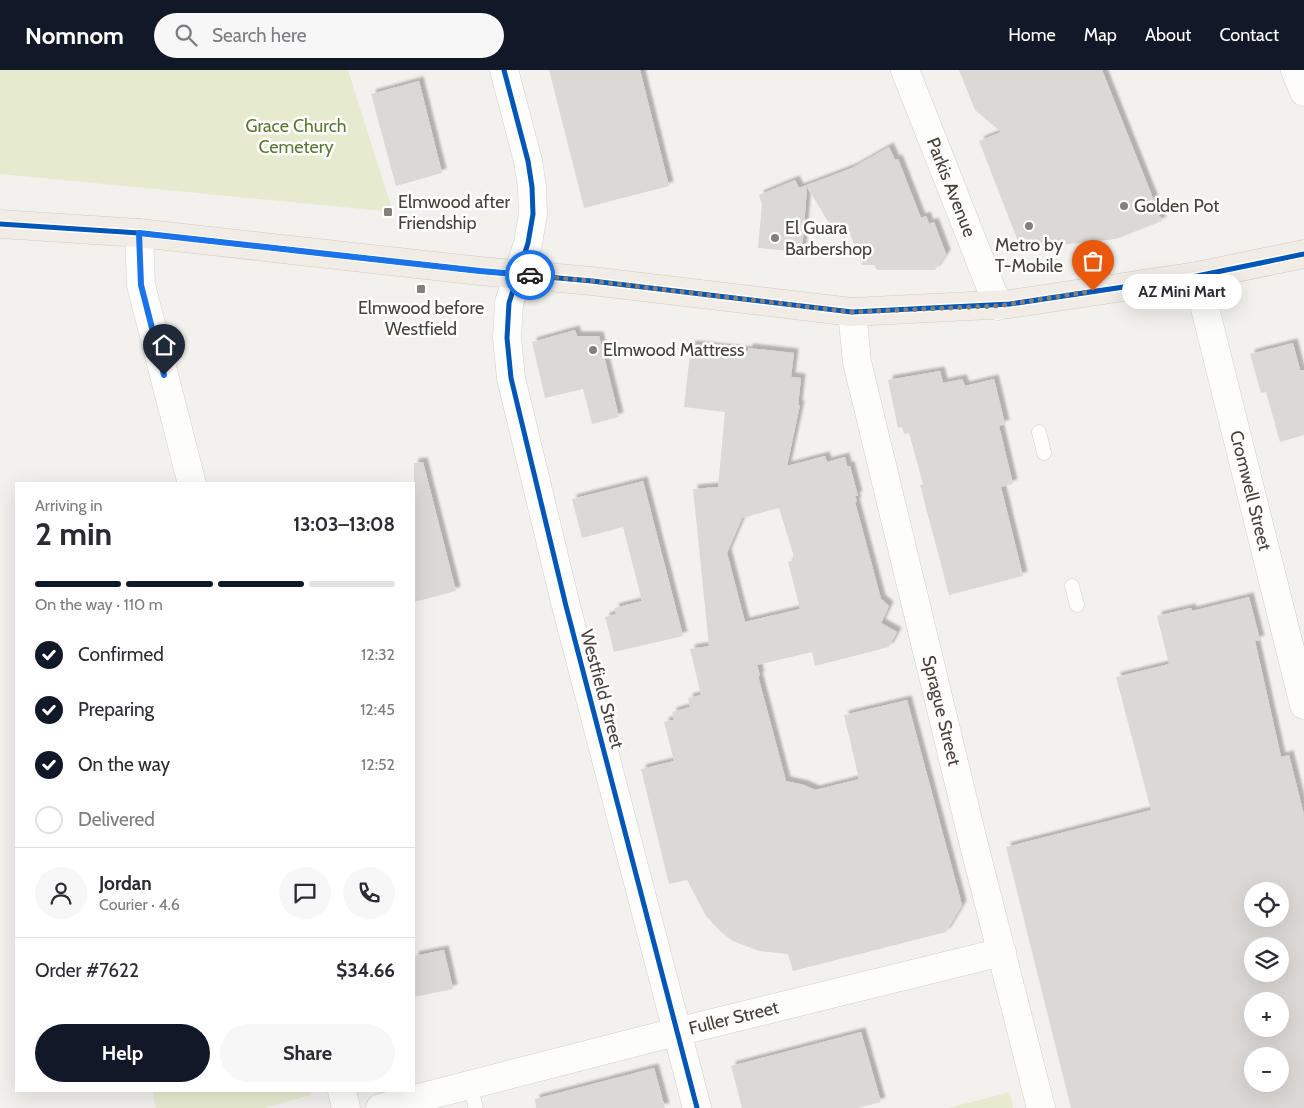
<!DOCTYPE html>
<html lang="en">
<head>
<meta charset="utf-8">
<style>
  :root { --surface:#fff; --page:#f7f7f7; --text:#2b2b33; --muted:#7c7c81; --line:#e1e1e2; --accent:#111827 }
  body { margin:0; font-family:Cabin,sans-serif; background:var(--page); color:var(--text); height:100vh; display:flex; flex-direction:column; font-size:19px; white-space:nowrap }
  * { box-sizing:border-box; margin:0 }
  p { font-size:16px; color:var(--muted) }
  .icon { flex:none; width:28px; height:28px; fill:none; stroke:currentColor; stroke-width:2; stroke-linecap:round; stroke-linejoin:round }
  .map { position:relative; flex:1; overflow:hidden }
  .side { position:absolute; left:15px; top:412px; width:400px; height:610px; display:flex; flex-direction:column; background:var(--surface); border-radius:0px; box-shadow:0 5px 20px #0002 }
  .side>* { flex:none }
  .fabs { position:absolute; left:1244px; top:812px; display:grid; gap:10px }
  .fabs a { display:grid; place-items:center; width:45px; height:45px; border-radius:50%; background:var(--surface); box-shadow:0 5px 20px #0002; font-size:25px }
  .pin { position:absolute; display:grid; place-items:center; width:42px; height:42px; color:#fff; margin:-51px -21px; border-radius:50% 50% 50% 0; rotate:-45deg; box-shadow:0 0 5px #0007 }
  .pin .icon { rotate:45deg }
  .courier { position:absolute; display:grid; place-items:center; width:50px; height:50px; margin:-25px; border:4px solid #1a73e8; border-radius:50%; background:#fff; color:#222; box-shadow:0 1px 6px #0007 }
  .bubble { position:absolute; height:35px; border-radius:18px; background:var(--surface); box-shadow:0 5px 20px #0002; font-size:16px; font-weight:700; line-height:35px; text-align:center }
  .summary em { font-style:normal; font-weight:700 }
  .summary div { display:flex; flex-direction:column-reverse }
  .summary { display:flex; align-items:center; justify-content:space-between; height:85px; padding:0 20px }
  h1 { font-size:32px; font-weight:700; line-height:38px }
  .bar { display:grid; grid-template-columns:repeat(4,1fr); gap:8px 5px; align-content:center; height:60px; padding:0 20px }
  .bar i { height:6px; border-radius:4px; background:var(--line) }
  .bar .on { background:var(--accent) }
  .bar p { grid-column:span 4 }
  .line { display:flex; align-items:center; gap:12px; padding:0 20px; border-top:1px solid var(--line) }
  .line div { flex:1 }
  .round { display:grid; place-items:center; flex:none; width:52px; height:52px; border-radius:26px; background:var(--page) }
  ol { padding:0 20px; list-style:none }
  li { display:flex; align-items:center; gap:15px; height:55px }
  li p { margin-inline-start:auto }
  li .icon { padding:5px; border-radius:50%; background:var(--accent); color:#fff; stroke-width:4 }
  li:last-child { color:var(--muted) }
  li i { width:28px; height:28px; border:2px solid var(--line); border-radius:50% }
  .cta { display:flex; gap:10px; margin-top:auto; padding:10px 20px }
  .cta a { flex:1; height:58px; border-radius:30px; background:var(--accent); color:#fff; font-size:20px; font-weight:700; line-height:58px; text-align:center }
  .cta a+a { background:var(--page); color:var(--text) }
  header { display:flex; align-items:center; gap:30px; box-sizing:border-box; height:70px; padding:0 25px; background:var(--accent); color:#fff }
  header strong { font-size:24px }
  nav { display:flex; gap:28px; margin-inline-start:auto; font-size:18px }
  .search { width:350px; height:45px; background:var(--page); display:flex; align-items:center; gap:12px; box-sizing:border-box; padding:0 18px; border-radius:28px; color:var(--muted); font-size:19px }
  .map>svg:first-child { display:block }
  .green { fill:#e6ebd0 }
  .building { fill:#dbd8d5; fill-rule:evenodd; filter:url(#shadow) }
  .lines { fill:none; stroke-linecap:round; stroke-linejoin:round }
  .lane-casing { stroke:#d1cecc; stroke-width:15 }
  .street-casing { stroke:#d1cecc; stroke-width:29 }
  .primary-casing { stroke:#d4c9bd; stroke-width:29 }
  .lane { stroke:#fdfdfc; stroke-width:14 }
  .street { stroke:#fdfdfc; stroke-width:28 }
  .primary { stroke:#f1ece6; stroke-width:28 }
  .cycleway-casing { stroke:#fff; stroke-width:8 }
  .cycleway { stroke:#0057b8; stroke-width:5 }
  .done { stroke:#857e79; stroke-width:5; stroke-dasharray:0 9 }
  .route { stroke:#1a73e8; stroke-width:6 }
  .poi-dot { fill:#857e79; stroke:#fff; stroke-width:2 }
  .labels { text-anchor:middle; stroke-width:5; stroke-linejoin:round; paint-order:stroke }
  .park-label { font-size:18px; fill:#5a7930; stroke:#fff }
  .street-label { font-size:18px; fill:#4a403a; stroke:#fff }
  .poi-label { font-size:18px; fill:#4a403a; stroke:#fff; text-anchor:start }
</style>
</head>
<body>
<header>
<strong>Nomnom</strong>
<div class="search"><svg class="icon" aria-label="search" viewBox="0 0 24 24"><circle cx="10" cy="10" r="6"/><path d="M15 15l6 6"/></svg>Search here</div>
<nav><a>Home</a><a>Map</a><a>About</a><a>Contact</a></nav>
</header>
<div class="map">
<svg width="1304" height="1038" viewBox="0 0 1304 1038">
  <defs>
    <filter id="shadow"><feDropShadow dx="4.5" dy="-4.5" stdDeviation="1" flood-color="#0004"/></filter>
  </defs>
  <rect width="100%" height="100%" fill="#f3f1ee"/>
  <path class="green" d="M0,0H348L393,142L0,104Z
    M152,1021H310L311,1025L264,1038H156Z
    M1010,1022L1013,1038H948Z"/>
  <path class="building" d="M549,0H640L669,116L584,138Z
    M959,0H1102L1162,151L1116,169L1021,179L979,71L1001,62L975,40Z
    M419,11L442,103L396,116L371,24Z
    M889,77L895,90L898,89L921,148L926,146L929,154L934,152L946,184L935,200H877L874,195H862L849,161L837,166L807,117L802,182L758,178L762,134L759,125L795,110L799,118L852,98Z
    M575,260L577,266H599L619,347L592,354L583,319L545,328L532,272Z
    M1293,273L1300,300H1304V365L1280,372L1266,322L1261,323L1250,284Z
    M691,275L748,281V278L794,283L791,307L801,308L798,335H800L787,396L825,386L827,392L845,387L847,396H850L858,426H855L857,431L855,432L881,529L889,536L881,553L897,562L889,577L815,596L812,582L757,595L760,606H758L786,711L804,715L815,720L859,709L844,645L907,630L962,835L946,862L793,901L788,884L759,881L733,871L721,862L706,846L687,810L669,814L641,699L674,691L664,652L674,650L672,642L690,637L688,628L701,625L690,579L709,576L693,419L718,417L725,342L684,337ZM779,438L795,490L788,492L800,539L745,552L727,483L742,448Z
    M940,301L943,313L962,309L965,316L994,309L1005,354L999,356L1013,414L1001,417L1023,506L949,525L920,415L923,414L909,363L904,364L902,357L898,358L888,310Z
    M423,392L456,521L414,532V393Z
    M643,411L683,566L614,582L605,547L616,544L614,538L642,531L623,457L582,468L572,429Z
    M1249,527L1260,570L1255,571L1281,687L1289,685L1304,745V1038H1071L1006,777L1151,740L1116,607L1169,594L1157,546L1191,538L1192,541ZM1252,821H1280V849H1252ZM1252,876H1280V904H1252ZM1252,931H1280V959H1252ZM1252,986H1280V1014H1252Z
    M444,880L453,919L414,927V886Z
    M861,962L881,1032L858,1038H742L731,996Z
    M654,998L665,1038H536L535,1029Z"/>
  <g class="lines">
    <g class="lane-casing">
      <path id="lane" d="M1039,362L1044,383
        M1072,516L1077,535
        M470,1015L476,1038"/>
    </g>
    <g class="street-casing">
      <g id="street">
        <path d="M504,0L528,91L532,117L533,144L528,173L509,233L507,268L511,308L566,536L697,1038"/>
        <path id="s1" d="M905,0L998,236"/>
        <path d="M1295,0L1304,22"/>
        <path d="M139,163L141,215L192,414"/>
        <path id="s2" d="M1197,206L1304,635"/>
        <path id="s3" d="M852,242L857,292L973,771L1041,1038"/>
        <path d="M342,1021L346,1038"/>
        <path id="s4" d="M380,1038L656,967L1002,882"/>
      </g>
    </g>
    <g class="primary-casing">
      <path id="primary" d="M0,154L139,163L480,201L592,211L852,242L1010,234L1197,206L1304,184"/>
    </g>
    <use href="#lane" class="lane"/>
    <use href="#street" class="street"/>
    <use href="#primary" class="primary"/>
    <g class="cycleway-casing">
      <path id="cycleway" d="M504,0L528,91L532,117L533,144L528,173L509,233L507,268L511,308L566,536L697,1038
        M0,154L139,163L480,201L592,211L852,242L1010,234L1197,206L1304,184"/>
    </g>
    <use href="#cycleway" class="cycleway"/>
  </g>
  <g class="lines">
    <path class="done" d="M530,205L592,211L852,242L998,236L1093,221"/>
    <path class="route" d="M164,305L141,215L139,163L480,201L530,205"/>
  </g>
  <g class="poi-dot">
    <circle cx="1124" cy="136" r="5"/>
    <rect x="383" y="137" width="10" height="10" rx="2.5"/>
    <circle cx="1029" cy="156" r="5"/>
    <circle cx="775" cy="168" r="5"/>
    <rect x="416" y="214" width="10" height="10" rx="2.5"/>
    <circle cx="593" cy="280" r="5"/>
  </g>
  <g class="labels">
    <g class="park-label">
      <text x="296" y="62">Grace Church<tspan x="296" dy="21">Cemetery</tspan></text>
    </g>
    <g class="street-label">
      <text dy="6" stroke="none"><textPath href="#s1" startOffset="126">Parkis Avenue</textPath></text>
      <text dy="6" stroke="none"><textPath href="#s2" startOffset="221">Cromwell Street</textPath></text>
      <text transform="translate(602 619) rotate(75)" y="6">Westfield Street</text>
      <text dy="6" stroke="none"><textPath href="#s3" startOffset="409">Sprague Street</textPath></text>
      <text dy="6" stroke="none"><textPath href="#s4" startOffset="365">Fuller Street</textPath></text>
    </g>
    <g class="poi-label">
      <text x="398" y="138">Elmwood after<tspan x="398" dy="21">Friendship</tspan></text>
      <text x="1134" y="142">Golden Pot</text>
      <text x="785" y="164">El Guara<tspan x="785" dy="21">Barbershop</tspan></text>
      <text x="1029" y="181" text-anchor="middle">Metro by<tspan x="1029" dy="21">T-Mobile</tspan></text>
      <text x="421" y="244" text-anchor="middle">Elmwood before<tspan x="421" dy="21">Westfield</tspan></text>
      <text x="603" y="286">Elmwood Mattress</text>
    </g>
  </g>
</svg>
<div class="fabs">
<a><svg class="icon" aria-label="locate" viewBox="0 0 24 24"><circle cx="12" cy="12" r="6"/><path d="M12 2v4M12 18v4M2 12h4M18 12h4"/></svg></a>
<a><svg class="icon" aria-label="layers" viewBox="0 0 24 24"><path d="M12 4l9 5-9 5-9-5zM3 14l9 5 9-5"/></svg></a>
<a>+</a>
<a>−</a>
</div>
<div class="pin" style="left:1093px;top:221px;background:#ea580c"><svg class="icon" aria-label="bag" viewBox="0 0 24 24"><path d="M5 8h14l-1 12H6zM9 8a3 3 0 0 1 6 0"/></svg></div>
<div class="pin" style="left:164px;top:305px;background:#1f2937"><svg class="icon" aria-label="home" viewBox="0 0 24 24"><path d="M3 11l9-7 9 7M6 9v11h12V9"/></svg></div>
<div class="courier" style="left:530px;top:205px"><svg class="icon" aria-label="car" viewBox="0 0 24 24"><path d="M5 17H2v-5l4-1 3-4h7l3 4 3 1v5h-3M9 17h6M6 11h13"/><circle cx="7" cy="17" r="2"/><circle cx="17" cy="17" r="2"/></svg></div>
<div class="bubble" style="left:1122px;top:204px;width:120px">AZ Mini Mart</div>
<section class="side">
<div class="summary"><div><h1>2 min</h1><p>Arriving in</p></div><em>13:03–13:08</em></div>
<div class="bar"><i class="on"></i><i class="on"></i><i class="on"></i><i></i><p>On the way · 110 m</p></div>
<ol>
<li><svg class="icon" aria-label="check" viewBox="0 0 24 24"><path d="M5 12l5 5 9-10"/></svg>Confirmed<p>12:32</p></li>
<li><svg class="icon" aria-label="check" viewBox="0 0 24 24"><path d="M5 12l5 5 9-10"/></svg>Preparing<p>12:45</p></li>
<li><svg class="icon" aria-label="check" viewBox="0 0 24 24"><path d="M5 12l5 5 9-10"/></svg>On the way<p>12:52</p></li>
<li><i></i>Delivered</li>
</ol>
<div class="line" style="height:90px"><a class="round"><svg class="icon" aria-label="person" viewBox="0 0 24 24"><circle cx="12" cy="8" r="4"/><path d="M4 21q1-7 8-7t8 7"/></svg></a><div><b>Jordan</b><p>Courier · 4.6</p></div><a class="round"><svg class="icon" aria-label="chat" viewBox="0 0 24 24"><path d="M4 5h16v11H9l-5 4z"/></svg></a><a class="round"><svg class="icon" aria-label="phone" viewBox="0 0 24 24"><path d="M5 4h4l2 5-3 2q2 4 5 5l2-3 5 2v4C11 20 4 13 5 4z"/></svg></a></div>
<div class="line" style="height:65px"><div>Order #7622</div><b>$34.66</b></div>
<div class="cta"><a>Help</a><a>Share</a></div>
</section>
</div>
</body>
</html>
